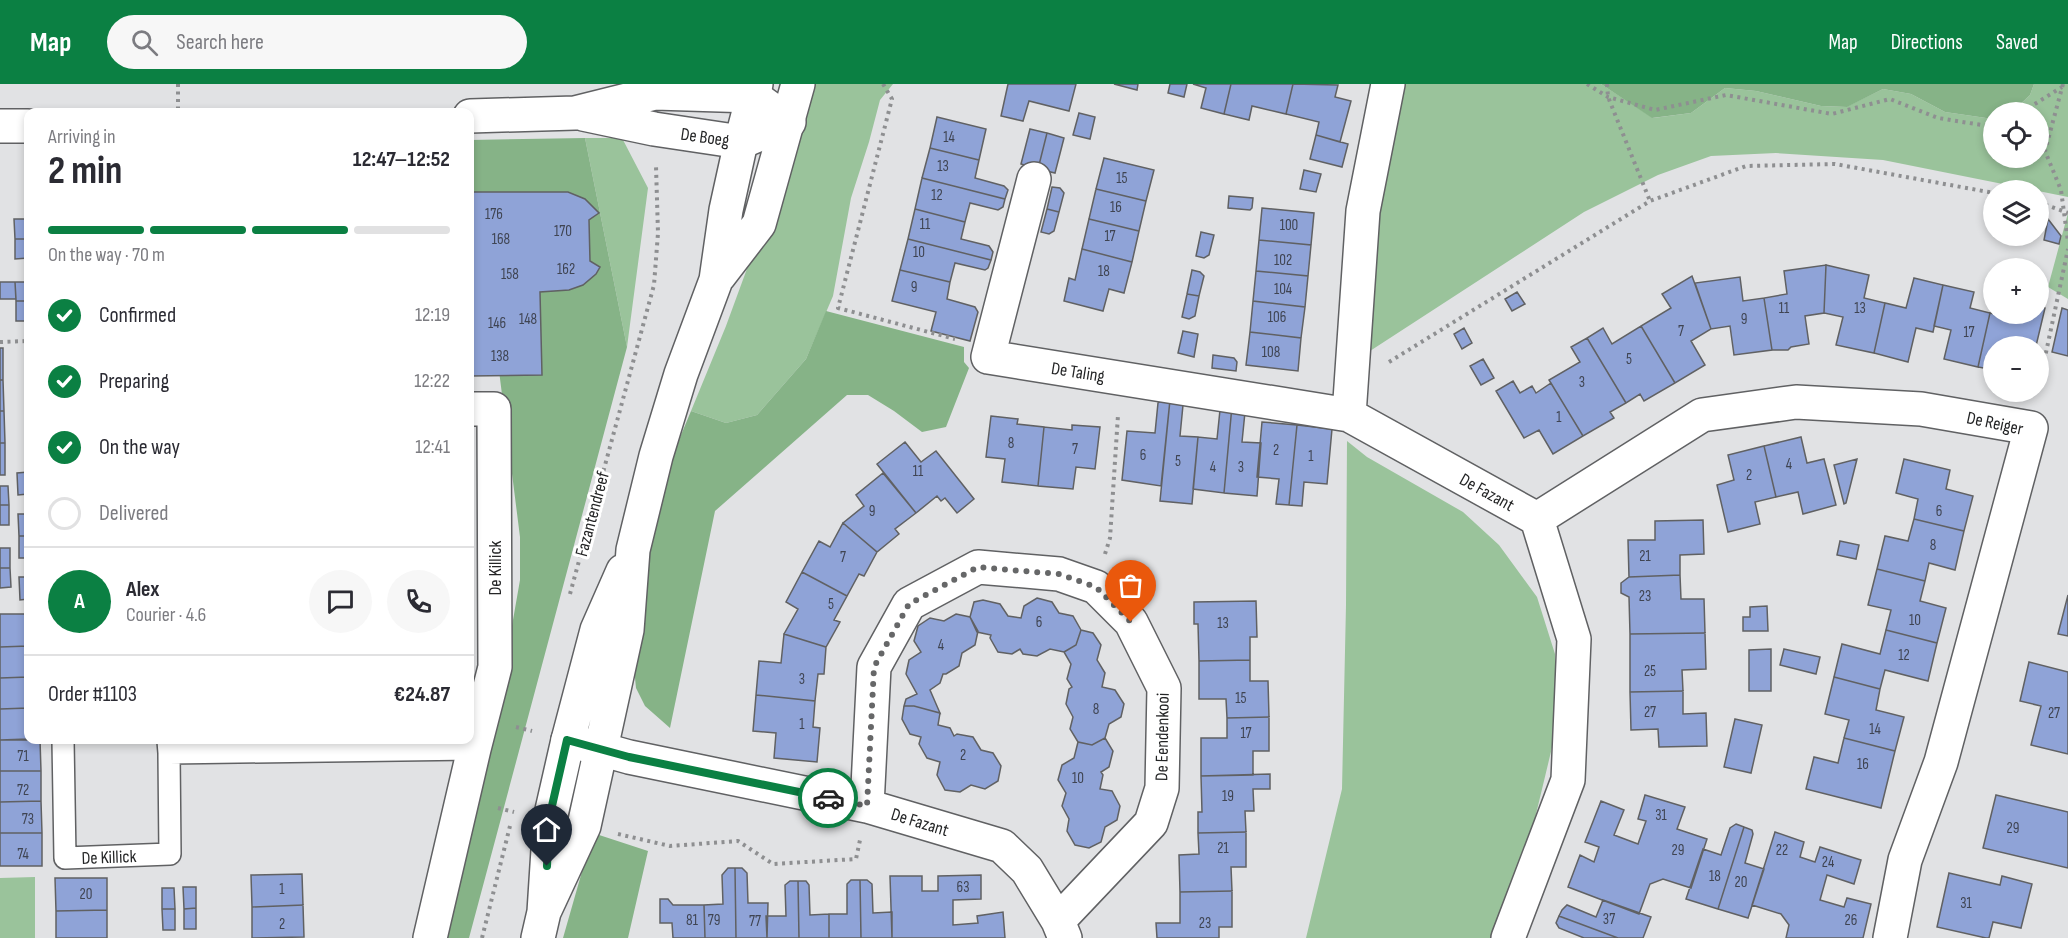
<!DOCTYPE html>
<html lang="en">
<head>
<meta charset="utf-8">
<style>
  :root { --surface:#fff; --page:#f7f7f7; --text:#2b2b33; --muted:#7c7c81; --line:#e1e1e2; --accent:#0b8043 }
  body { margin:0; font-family:"Sofia Sans Condensed",sans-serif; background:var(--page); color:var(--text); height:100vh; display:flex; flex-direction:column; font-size:22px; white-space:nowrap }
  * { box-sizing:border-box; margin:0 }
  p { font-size:20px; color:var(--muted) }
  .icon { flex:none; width:33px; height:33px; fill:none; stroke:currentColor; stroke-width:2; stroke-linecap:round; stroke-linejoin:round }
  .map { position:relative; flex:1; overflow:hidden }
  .drawer { position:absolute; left:24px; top:24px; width:450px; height:636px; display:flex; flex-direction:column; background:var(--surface); border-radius:12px; box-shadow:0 3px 9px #0003 }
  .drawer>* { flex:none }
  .controls { position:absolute; left:1983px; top:18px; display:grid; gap:12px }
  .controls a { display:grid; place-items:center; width:66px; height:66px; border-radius:50%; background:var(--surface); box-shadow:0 3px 9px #0003; font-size:30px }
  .pin { position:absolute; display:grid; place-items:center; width:51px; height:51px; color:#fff; margin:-62px -26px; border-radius:50% 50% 50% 0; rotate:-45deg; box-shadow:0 0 6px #0007 }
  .pin .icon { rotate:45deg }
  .courier { position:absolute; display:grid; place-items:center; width:60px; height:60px; margin:-30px; border:4px solid #0b8043; border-radius:50%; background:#fff; color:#222; box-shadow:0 2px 8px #0007 }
  .head em { font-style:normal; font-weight:700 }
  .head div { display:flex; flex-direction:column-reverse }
  .head { display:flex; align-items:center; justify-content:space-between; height:102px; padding:0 24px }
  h1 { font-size:39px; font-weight:700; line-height:45px }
  .bar { display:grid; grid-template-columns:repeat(4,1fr); gap:9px 6px; align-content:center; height:72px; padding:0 24px }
  .bar i { height:8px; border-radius:4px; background:var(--line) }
  .bar .on { background:var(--accent) }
  .bar p { grid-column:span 4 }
  .line { display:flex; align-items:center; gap:15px; padding:0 24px; border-top:2px solid var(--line) }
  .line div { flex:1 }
  .round { display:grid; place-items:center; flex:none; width:63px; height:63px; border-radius:32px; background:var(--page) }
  ol { padding:0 24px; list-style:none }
  li { display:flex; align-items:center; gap:18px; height:66px }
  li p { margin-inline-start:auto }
  li .icon { padding:6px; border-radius:50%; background:var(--accent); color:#fff; stroke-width:4 }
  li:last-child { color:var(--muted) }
  li i { width:33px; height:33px; border:3px solid var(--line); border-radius:50% }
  header { display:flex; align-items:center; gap:36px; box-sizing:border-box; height:84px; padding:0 30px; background:var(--accent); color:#fff }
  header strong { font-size:28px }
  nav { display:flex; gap:33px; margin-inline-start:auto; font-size:21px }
  .search { width:420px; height:54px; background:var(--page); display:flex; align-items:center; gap:15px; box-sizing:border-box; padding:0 21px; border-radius:33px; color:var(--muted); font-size:22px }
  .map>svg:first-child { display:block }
  .green { fill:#9ac39b }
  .forest { fill:#86b387 }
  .building { fill:#8fa3d7; stroke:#606163; stroke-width:1.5 }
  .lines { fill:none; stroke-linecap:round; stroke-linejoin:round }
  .lane-casing { stroke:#606163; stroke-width:24 }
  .street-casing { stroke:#606163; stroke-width:36 }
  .secondary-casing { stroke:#606163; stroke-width:36 }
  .path { stroke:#8e8f91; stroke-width:4; stroke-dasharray:3 4.5; stroke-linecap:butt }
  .lane { stroke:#fff; stroke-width:21 }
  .street { stroke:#fff; stroke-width:33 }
  .secondary { stroke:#fff; stroke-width:33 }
  .done { stroke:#666768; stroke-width:6; stroke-dasharray:0 10.8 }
  .route { stroke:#0b8043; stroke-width:8 }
  .labels { text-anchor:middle; stroke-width:6; stroke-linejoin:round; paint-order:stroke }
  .number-label { font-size:15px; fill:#3f4452 }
  .street-label { font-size:18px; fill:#242526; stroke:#fff }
</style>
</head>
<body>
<header>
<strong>Map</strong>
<div class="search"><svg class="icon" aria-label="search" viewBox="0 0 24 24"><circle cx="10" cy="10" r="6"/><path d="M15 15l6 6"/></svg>Search here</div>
<nav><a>Map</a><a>Directions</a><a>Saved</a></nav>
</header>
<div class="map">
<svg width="2068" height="854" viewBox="0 0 2068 854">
  <rect width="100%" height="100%" fill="#e1e2e4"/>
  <path class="green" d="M806,0H893L880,16L869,58L851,114L833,212L806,275L757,331L726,339L691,327L726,242L774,111Z
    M1395,0H1601L1653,34L1691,29L1725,4L1756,7L1821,22L1846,23L1883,5L1911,10L1945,28L1993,35L1994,74H2038V28H2012L2030,11L2034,0H2068V113L1883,76L1776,69L1711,72L1658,91L1584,128L1370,267L1371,199Z
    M585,54H622L648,104L627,263Z
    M2068,129V215L2048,203Z
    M1347,357L1367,373L1463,428L1499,461L1537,513L1555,570V651L1531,751L1490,854H1306L1342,705L1346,521Z
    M35,793V854H0V794Z"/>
  <path class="forest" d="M1601,0H2034L2030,11L2012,28H1994L1993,35L1945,28L1911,10L1883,5L1847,23L1821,22L1756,7L1725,4L1691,29L1652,34Z
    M585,54L627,263L469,854H442L506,576L520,496V453L496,263L478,206L470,203V154H489V113H470V56Z
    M826,227L964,263V278L969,284L946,343L922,348L894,327L868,311H847L715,427L670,644L645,622L636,604L633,574L640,510L676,363L691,327L726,339L757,331L806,275Z
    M593,749L648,767L628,854H563Z"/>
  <path class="building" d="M1008,0H1076L1069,27L1029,17L1023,37L1001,32Z
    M1114,0H1138L1137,6Z
    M1170,0H1187L1184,13L1168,9Z
    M1193,0H1231L1224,30L1201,24L1206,4Z
    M1231,0H1293L1286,30L1252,22L1249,36L1224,30Z
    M1293,0L1338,1L1335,13L1351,17L1340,58L1316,51L1319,38L1286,30Z
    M1079,29L1095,33L1090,55L1073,51Z
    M937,33L986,45L979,76L930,64Z
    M1030,45L1047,49L1038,85L1021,80Z
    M1047,49L1064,54L1055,89L1038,85Z
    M1316,51L1348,60L1342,83L1310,75Z
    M930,64L979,76L975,94L1004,102L1008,106L1005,115L922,94Z
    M1104,74L1154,86L1146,117L1096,105Z
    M1304,86L1321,90L1316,108L1300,105Z
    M922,94L1005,115L1003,123L998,126L970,119L965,138L915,125Z
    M1052,103L1060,104L1064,109L1059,128L1047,125Z
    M1096,105L1146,117L1139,147L1089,135Z
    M470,108H568L585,115L599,129L589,136L590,177L600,183L596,190L583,201L569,206L540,208L542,291L470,292Z
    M1229,112L1253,114L1252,124L1250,126L1228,124Z
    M1262,124L1314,129L1311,161L1259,156Z
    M915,125L965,138L961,155L989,162L993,168L991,176L908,155Z
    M1047,125L1059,128L1054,147L1049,150L1041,148Z
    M14,135H27L28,155H15Z
    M1089,135L1139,147L1132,178L1082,165Z
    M2048,135L2061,152L2059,160L2044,156Z
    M1201,148L1214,151L1209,171L1204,174L1196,172Z
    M15,155H28V174L15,175Z
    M908,155L991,176L988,184L985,186L955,179L950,198L900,186Z
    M1259,156L1311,161L1308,192L1256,187Z
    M1082,165L1132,178L1124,209L1109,205L1103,227L1064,217L1069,194L1075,196Z
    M1826,181L1824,229L1805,232L1809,260L1791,263L1788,266H1772L1764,214L1787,210L1784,187Z
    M1826,181L1869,191L1864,214L1885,219L1874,269L1836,261L1843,233L1824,229Z
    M900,186L950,198L947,215L975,223L978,228L970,257L931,247L936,228L892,217Z
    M1192,186L1200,188L1204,192L1199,212L1187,210Z
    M1256,187L1308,192L1305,223L1253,217Z
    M1692,192L1711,245L1691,257L1705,281L1675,299L1641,242L1671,224L1662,210Z
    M1740,193L1743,217L1764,214L1772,266L1734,271L1730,242L1711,245L1695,199Z
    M1914,194L1943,201L1933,248L1916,244L1908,278L1874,269L1885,219L1906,224Z
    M0,198H15L16,215H0Z
    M15,198H28V217H16Z
    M1943,201L1974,208L1970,224L1990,229L1978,283L1944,275L1951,246L1934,242Z
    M1517,208L1525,220L1512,227L1505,215Z
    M1187,210L1199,212L1195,232L1189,235L1182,233Z
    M16,217H28V237H16Z
    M1253,217L1305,223L1301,254L1250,248Z
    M2038,222L2045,224L2036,262H1994V286L1978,283L1990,229L2011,234L2012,230H2038Z
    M2062,224L2068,226V272L2052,268Z
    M1641,242L1675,299L1644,317L1640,310L1626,319L1587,254L1603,244L1612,260Z
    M1464,244L1472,259L1462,265L1454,250Z
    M1183,247L1198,250L1194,273L1178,269Z
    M1250,248L1301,254L1298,287L1246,281Z
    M1587,254L1626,319L1610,328L1614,334L1583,352L1549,296L1580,278L1571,263Z
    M0,264H3V296H0Z
    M1213,271L1234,274L1237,278L1236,287L1212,284Z
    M1483,275L1494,294L1481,301L1470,282Z
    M0,296H3L4,327H0Z
    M1513,297L1520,309L1532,302L1536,309L1551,299L1583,352L1553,370L1539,346L1524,354L1496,307Z
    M1164,315L1170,316L1161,402L1122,396L1127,347L1155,349L1158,319Z
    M1170,316L1183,321L1180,352L1198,353L1192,420L1160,417Z
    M1232,322L1245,328L1242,358L1261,359L1257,412L1224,409Z
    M1232,322L1224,409L1193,405L1198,353L1217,355L1220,326Z
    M0,327H4L5,359H0Z
    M991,332L1018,335L1017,340L1044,343L1038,402L1002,398L1005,375L986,373Z
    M1262,338L1297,341L1289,421L1276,420L1279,395L1257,393Z
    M1072,341L1100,343L1095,385L1076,383L1073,405L1038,402L1044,343L1072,346Z
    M1297,341L1332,345L1327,400L1304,398L1302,422L1289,421Z
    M1801,353L1807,379L1824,375L1836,421L1803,430L1798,408L1776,413L1764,362Z
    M905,358L921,378L936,367L974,415L957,429L945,414L941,417L937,412L916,429L877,380Z
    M0,359H5V391H0Z
    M1764,362L1776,413L1755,418L1760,440L1728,448L1717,401L1734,396L1728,371Z
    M1857,375L1846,419L1844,420L1834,381Z
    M1904,375L1950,386L1946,405L1973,412L1964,447L1914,435L1918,415L1896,409Z
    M28,388V410L18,411L17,389Z
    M883,389L916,429L895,445L899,450L877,468L843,439L864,422L856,411Z
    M0,402H8L9,421H0Z
    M0,421H9V441H0Z
    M18,430H28V452H19Z
    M1914,435L1964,447L1955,486L1929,479L1925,497L1877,485L1885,452L1908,457Z
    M1703,436L1704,470L1680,471V491L1629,493L1628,456H1655V437Z
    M843,439L877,468L864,492L859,490L847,512L802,488L819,457L830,463Z
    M19,452H28V474H19Z
    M1840,457L1859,461L1856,475L1837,471Z
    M0,464H10V484H0Z
    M0,484H10L11,503L0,504Z
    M1877,485L1925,497L1920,517L1946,524L1937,559L1886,546L1891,526L1868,521Z
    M802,488L847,512L834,536L840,538L826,563L784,550L798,525L786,518Z
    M1680,491L1681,515H1704L1705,549L1630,550L1629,513L1621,509V499L1629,493Z
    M19,493H28V515L20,516Z
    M2068,511V552L2058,550Z
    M1037,514L1052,518L1059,529L1073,532L1081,546L1076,561L1064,568L1050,565L1037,572L1023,570L1020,565L1012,570L998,568L990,554L991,551L977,548L970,533L974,518L983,516L1000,520L1008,532L1021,534L1024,522Z
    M1256,517L1257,553H1250V576L1199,577L1198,540H1194V518Z
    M1767,522L1768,547H1743V533H1750V523Z
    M0,530H28V562L0,563Z
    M956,530L970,533L978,547L975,561L962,569L959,582L946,590H943L940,599L930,606L940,629L914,622H904L906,615L917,610L906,590L909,576L921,568L914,557L918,542L930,534L944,537Z
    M1081,546L1093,549L1101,561L1097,576L1105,589L1102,603L1115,606L1124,620L1121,633L1109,640L1105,654L1092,661L1078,658L1070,645L1073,633L1066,620L1069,605L1072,603L1067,595L1071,580L1064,568L1076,561Z
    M1886,546L1937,559L1928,597L1885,586L1880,605L1834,593L1842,560L1880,570Z
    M1705,549L1706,585L1682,586L1683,607L1630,608V550Z
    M784,550L826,563L824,590H818L815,617L756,611L759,577L781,579Z
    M28,562V593L0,594V563Z
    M1771,565V607H1749V566Z
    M1784,565L1820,573L1816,590L1780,581Z
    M1250,576V597H1268L1269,633L1227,634L1226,615H1199V577Z
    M2029,578L2068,588V670L2031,661L2041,622L2020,617Z
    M28,593V624L0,625V594Z
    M1834,593L1880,605L1876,626L1904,633L1895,667L1844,654L1849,636L1825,630Z
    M1683,607V630L1706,629L1707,662L1659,663L1658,645L1631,646L1630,608Z
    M756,611L815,617L813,643L820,644L817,678L774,674L776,649L753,647Z
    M904,622H914L940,629L938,641L950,644L954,652L957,650L973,653L981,666L993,669L1001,682L998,697L985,705L971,701L960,708L945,706L937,691L940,678L927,674L919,660L921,653L910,650L902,635Z
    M28,624V655L0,656V625Z
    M1269,633V667H1253V691L1201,692V654H1227V634Z
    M1735,635L1762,641L1751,689L1724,683Z
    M1105,654L1113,667L1109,683L1101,688L1103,691L1100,705L1112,707L1120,722L1117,736L1105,743L1101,758L1089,764L1075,761L1067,747L1069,735L1062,722L1066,709L1058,696L1062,681L1074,674L1078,658L1092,661Z
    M1844,654L1895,667L1881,724L1806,705L1814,673L1838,679Z
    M0,656H40L41,687H0Z
    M0,687H41V717L0,718Z
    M1270,690V705H1253L1254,727H1245L1246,748L1198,749V728H1202L1201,692Z
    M1645,711L1685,723L1677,745L1707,755L1691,804L1663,795L1650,800L1639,830L1568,803L1580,771L1594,778L1599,763L1585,758L1601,717L1624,726L1614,751L1638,760L1646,737L1638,735Z
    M1996,711L2068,728V784L1983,764Z
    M41,717L42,749H0V718Z
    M1736,740L1744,743L1718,825L1686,815L1703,765L1721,771L1730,744Z
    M1744,743L1752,746L1753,750L1745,779L1764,785L1748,834L1718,825Z
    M1246,748V783H1231L1232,807L1180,808L1179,771L1199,770L1198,749Z
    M1775,748L1804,758L1800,773L1815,778L1820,763L1861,776L1854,800L1827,791L1820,816L1844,823L1847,814L1871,820L1863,854H1786L1789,841L1781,830L1752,821Z
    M0,749H42V782H0Z
    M728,784H735L736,854H705L704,821L723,820L722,791Z
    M735,784H742L747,789L748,819H768L767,854H736Z
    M1949,789L2000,801L2002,792L2032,800L2021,844L1993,838L1989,854H1986L1937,843Z
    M302,790L303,821L252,823L251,791Z
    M981,791V815L953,816V841L978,839L977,832L1003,828L1005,854H892L890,792H922V807H938V792Z
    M55,794H107V826L56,827Z
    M851,796H860L861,854H829V830H847V800Z
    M860,796H867L872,800L873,829L892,828V854H861Z
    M790,797H798L799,854H767L766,832H786L785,801Z
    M798,797H806L809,801L810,831L829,830V854H799Z
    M183,803H196V824L184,825Z
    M162,804H174L175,825H162Z
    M1232,807V843H1219V854H1157L1156,839H1180V808Z
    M660,815H668L673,821H704L705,854H673L672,839H660Z
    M1603,816L1651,833L1643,854H1618L1559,832L1562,826L1567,821L1596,833Z
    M303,821L304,853L252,854V823Z
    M196,824V845H184V825Z
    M162,825H175V846H163Z
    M107,826V854H56V827Z
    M1559,832L1618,854H1584L1559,844L1556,839Z"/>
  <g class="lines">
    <g class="lane-casing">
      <path id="lane" d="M63,656L65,774L170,770L169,669
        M168,657L169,669L474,665"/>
    </g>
    <g class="street-casing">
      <path id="street" d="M1388,0L1363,127L1349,331L1537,435L1574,555L1568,696L1508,854
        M583,30L654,45L741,58L789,38
        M470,32L575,29L655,9L753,12L789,38
        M0,42H28
        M1034,95L988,273L1349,331
        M1537,435L1702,331L1796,318L1921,325L2031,344L1941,678L1905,776L1890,854
        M568,656L629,673L867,722L1002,762L1027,786L1058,837L1065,854
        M867,722L874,583L909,520L978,483L1059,490L1096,503L1131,538L1164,604L1162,704L1151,739L1058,837
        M430,854L474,665L495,583L494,325H470"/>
    </g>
    <g class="secondary-casing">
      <path id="secondary" d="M719,192L759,140L798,0
        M544,828L584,742L627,546L633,466L656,372L681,290L716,196L726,126L741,58L756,0
        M538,854L544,828L550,735L568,656L597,546L623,487"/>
    </g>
    <path class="path" d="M178,0V28
      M883,0L892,15L838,224L955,255
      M1587,0L1608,13L1655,26L1726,11L1832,30L1890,15L1938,34L1994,43
      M1607,0L1608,13L1650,117
      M2063,0L2045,67L2061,106L2068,158
      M2022,28L2062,3
      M2038,118L2068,129
      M0,258L28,257
      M1389,278L1650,117L1746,82L1835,80L1994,109
      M2038,306L2068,165
      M1105,470L1110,454L1118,331
      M570,510L654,201L658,149L656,82
      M516,643L532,647
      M498,724L514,728
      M618,750L670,762L738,757L773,780L856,775L860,756
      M482,854L511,738"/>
    <use href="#lane" class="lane"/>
    <use href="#street" class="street"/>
    <use href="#secondary" class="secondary"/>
  </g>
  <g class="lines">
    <path class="done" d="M828,714L867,722L874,583L909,520L978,483L998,485L1059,490L1096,503L1131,538"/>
    <path class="route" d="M547,782L549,735L567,656L629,673L828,714"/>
  </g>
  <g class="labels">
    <g class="number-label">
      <text x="949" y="58">14</text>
      <text x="943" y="87">13</text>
      <text x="1122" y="99">15</text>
      <text x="937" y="116">12</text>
      <text x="1116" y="128">16</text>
      <text x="494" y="135">176</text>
      <text x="925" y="145">11</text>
      <text x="1289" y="146">100</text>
      <text x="563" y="152">170</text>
      <text x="1110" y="157">17</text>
      <text x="501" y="160">168</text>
      <text x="919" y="173">10</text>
      <text x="1283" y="181">102</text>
      <text x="566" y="190">162</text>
      <text x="1104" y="192">18</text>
      <text x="510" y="195">158</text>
      <text x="914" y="208">9</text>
      <text x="1283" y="210">104</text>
      <text x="1784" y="229">11</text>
      <text x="1860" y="229">13</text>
      <text x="1277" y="238">106</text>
      <text x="528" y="240">148</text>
      <text x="1744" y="240">9</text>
      <text x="497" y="244">146</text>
      <text x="1681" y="252">7</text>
      <text x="1969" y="253">17</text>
      <text x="1271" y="273">108</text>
      <text x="500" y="277">138</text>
      <text x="1629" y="280">5</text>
      <text x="1582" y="303">3</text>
      <text x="1559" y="338">1</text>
      <text x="1011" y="364">8</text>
      <text x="1075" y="370">7</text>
      <text x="1276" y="371">2</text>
      <text x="1143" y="376">6</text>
      <text x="1311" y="377">1</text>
      <text x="1178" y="382">5</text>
      <text x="1789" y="385">4</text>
      <text x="1213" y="388">4</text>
      <text x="1241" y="388">3</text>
      <text x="918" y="392">11</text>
      <text x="1749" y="396">2</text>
      <text x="872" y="432">9</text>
      <text x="1939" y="432">6</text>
      <text x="1933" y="466">8</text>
      <text x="1645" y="477">21</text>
      <text x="843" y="478">7</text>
      <text x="1645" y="517">23</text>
      <text x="831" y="525">5</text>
      <text x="1915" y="541">10</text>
      <text x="1039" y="543">6</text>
      <text x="1223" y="544">13</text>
      <text x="941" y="566">4</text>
      <text x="1904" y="576">12</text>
      <text x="1650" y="592">25</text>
      <text x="802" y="600">3</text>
      <text x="1241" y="619">15</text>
      <text x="1096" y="630">8</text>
      <text x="1650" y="633">27</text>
      <text x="2054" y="634">27</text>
      <text x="802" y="645">1</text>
      <text x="1875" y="650">14</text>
      <text x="1246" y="654">17</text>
      <text x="963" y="676">2</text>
      <text x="23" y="677">71</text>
      <text x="1863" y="685">16</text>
      <text x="1078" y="699">10</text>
      <text x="23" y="711">72</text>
      <text x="1228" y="717">19</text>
      <text x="1661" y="736">31</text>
      <text x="28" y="740">73</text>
      <text x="2013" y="749">29</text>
      <text x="1223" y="769">21</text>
      <text x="1678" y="771">29</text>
      <text x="1782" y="771">22</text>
      <text x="23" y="775">74</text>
      <text x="1828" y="783">24</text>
      <text x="1715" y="797">18</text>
      <text x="1741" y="803">20</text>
      <text x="963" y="808">63</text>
      <text x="282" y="810">1</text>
      <text x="86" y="815">20</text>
      <text x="1966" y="824">31</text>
      <text x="1609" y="840">37</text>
      <text x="692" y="841">81</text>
      <text x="714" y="841">79</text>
      <text x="1851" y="841">26</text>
      <text x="755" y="842">77</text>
      <text x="1205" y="844">23</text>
      <text x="282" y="845">2</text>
    </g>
    <g class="street-label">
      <text transform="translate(705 53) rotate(8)" y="6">De Boeg</text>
      <text transform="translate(1078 288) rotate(9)" y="6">De Taling</text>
      <text transform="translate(1995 339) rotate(12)" y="6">De Reiger</text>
      <text transform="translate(1487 408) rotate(29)" y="6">De Fazant</text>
      <text transform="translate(592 430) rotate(-75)" y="6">Fazantendreef</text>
      <text transform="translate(495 484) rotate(-90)" y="6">De Killick</text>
      <text transform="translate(1162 653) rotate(-89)" y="6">De Eendenkooi</text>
      <text transform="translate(920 738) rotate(17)" y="6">De Fazant</text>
      <text transform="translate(109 773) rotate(-2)" y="6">De Killick</text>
    </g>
  </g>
</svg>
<div class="controls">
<a><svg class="icon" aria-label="locate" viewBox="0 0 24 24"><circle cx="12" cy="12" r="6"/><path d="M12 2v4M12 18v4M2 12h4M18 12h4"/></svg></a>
<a><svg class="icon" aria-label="layers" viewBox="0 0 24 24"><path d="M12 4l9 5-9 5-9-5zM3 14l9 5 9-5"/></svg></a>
<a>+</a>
<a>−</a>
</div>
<div class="pin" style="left:1131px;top:538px;background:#ea580c"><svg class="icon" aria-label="bag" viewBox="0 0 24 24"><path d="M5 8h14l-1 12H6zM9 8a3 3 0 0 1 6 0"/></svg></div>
<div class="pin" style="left:547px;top:782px;background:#1f2937"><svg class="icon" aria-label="home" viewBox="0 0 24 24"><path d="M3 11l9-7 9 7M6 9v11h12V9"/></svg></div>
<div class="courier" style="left:828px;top:714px"><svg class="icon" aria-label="car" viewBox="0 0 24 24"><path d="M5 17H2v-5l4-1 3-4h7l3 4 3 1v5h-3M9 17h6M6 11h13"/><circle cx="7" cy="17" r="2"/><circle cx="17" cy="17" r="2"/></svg></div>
<section class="drawer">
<div class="head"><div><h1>2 min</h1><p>Arriving in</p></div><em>12:47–12:52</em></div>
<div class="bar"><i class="on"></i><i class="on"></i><i class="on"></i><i></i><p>On the way · 70 m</p></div>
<ol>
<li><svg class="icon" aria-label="check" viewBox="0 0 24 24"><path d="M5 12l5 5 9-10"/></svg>Confirmed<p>12:19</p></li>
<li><svg class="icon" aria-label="check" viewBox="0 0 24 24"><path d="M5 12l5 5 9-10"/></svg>Preparing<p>12:22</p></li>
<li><svg class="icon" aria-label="check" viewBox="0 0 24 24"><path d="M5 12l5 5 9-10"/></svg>On the way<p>12:41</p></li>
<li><i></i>Delivered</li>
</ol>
<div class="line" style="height:108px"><b class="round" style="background:var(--accent);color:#fff">A</b><div><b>Alex</b><p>Courier · 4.6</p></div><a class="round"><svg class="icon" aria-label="chat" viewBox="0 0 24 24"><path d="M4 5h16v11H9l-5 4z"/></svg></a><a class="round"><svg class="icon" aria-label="phone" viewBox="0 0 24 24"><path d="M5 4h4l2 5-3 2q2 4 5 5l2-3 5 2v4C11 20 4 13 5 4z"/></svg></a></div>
<div class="line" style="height:78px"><div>Order #1103</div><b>€24.87</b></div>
</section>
</div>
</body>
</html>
